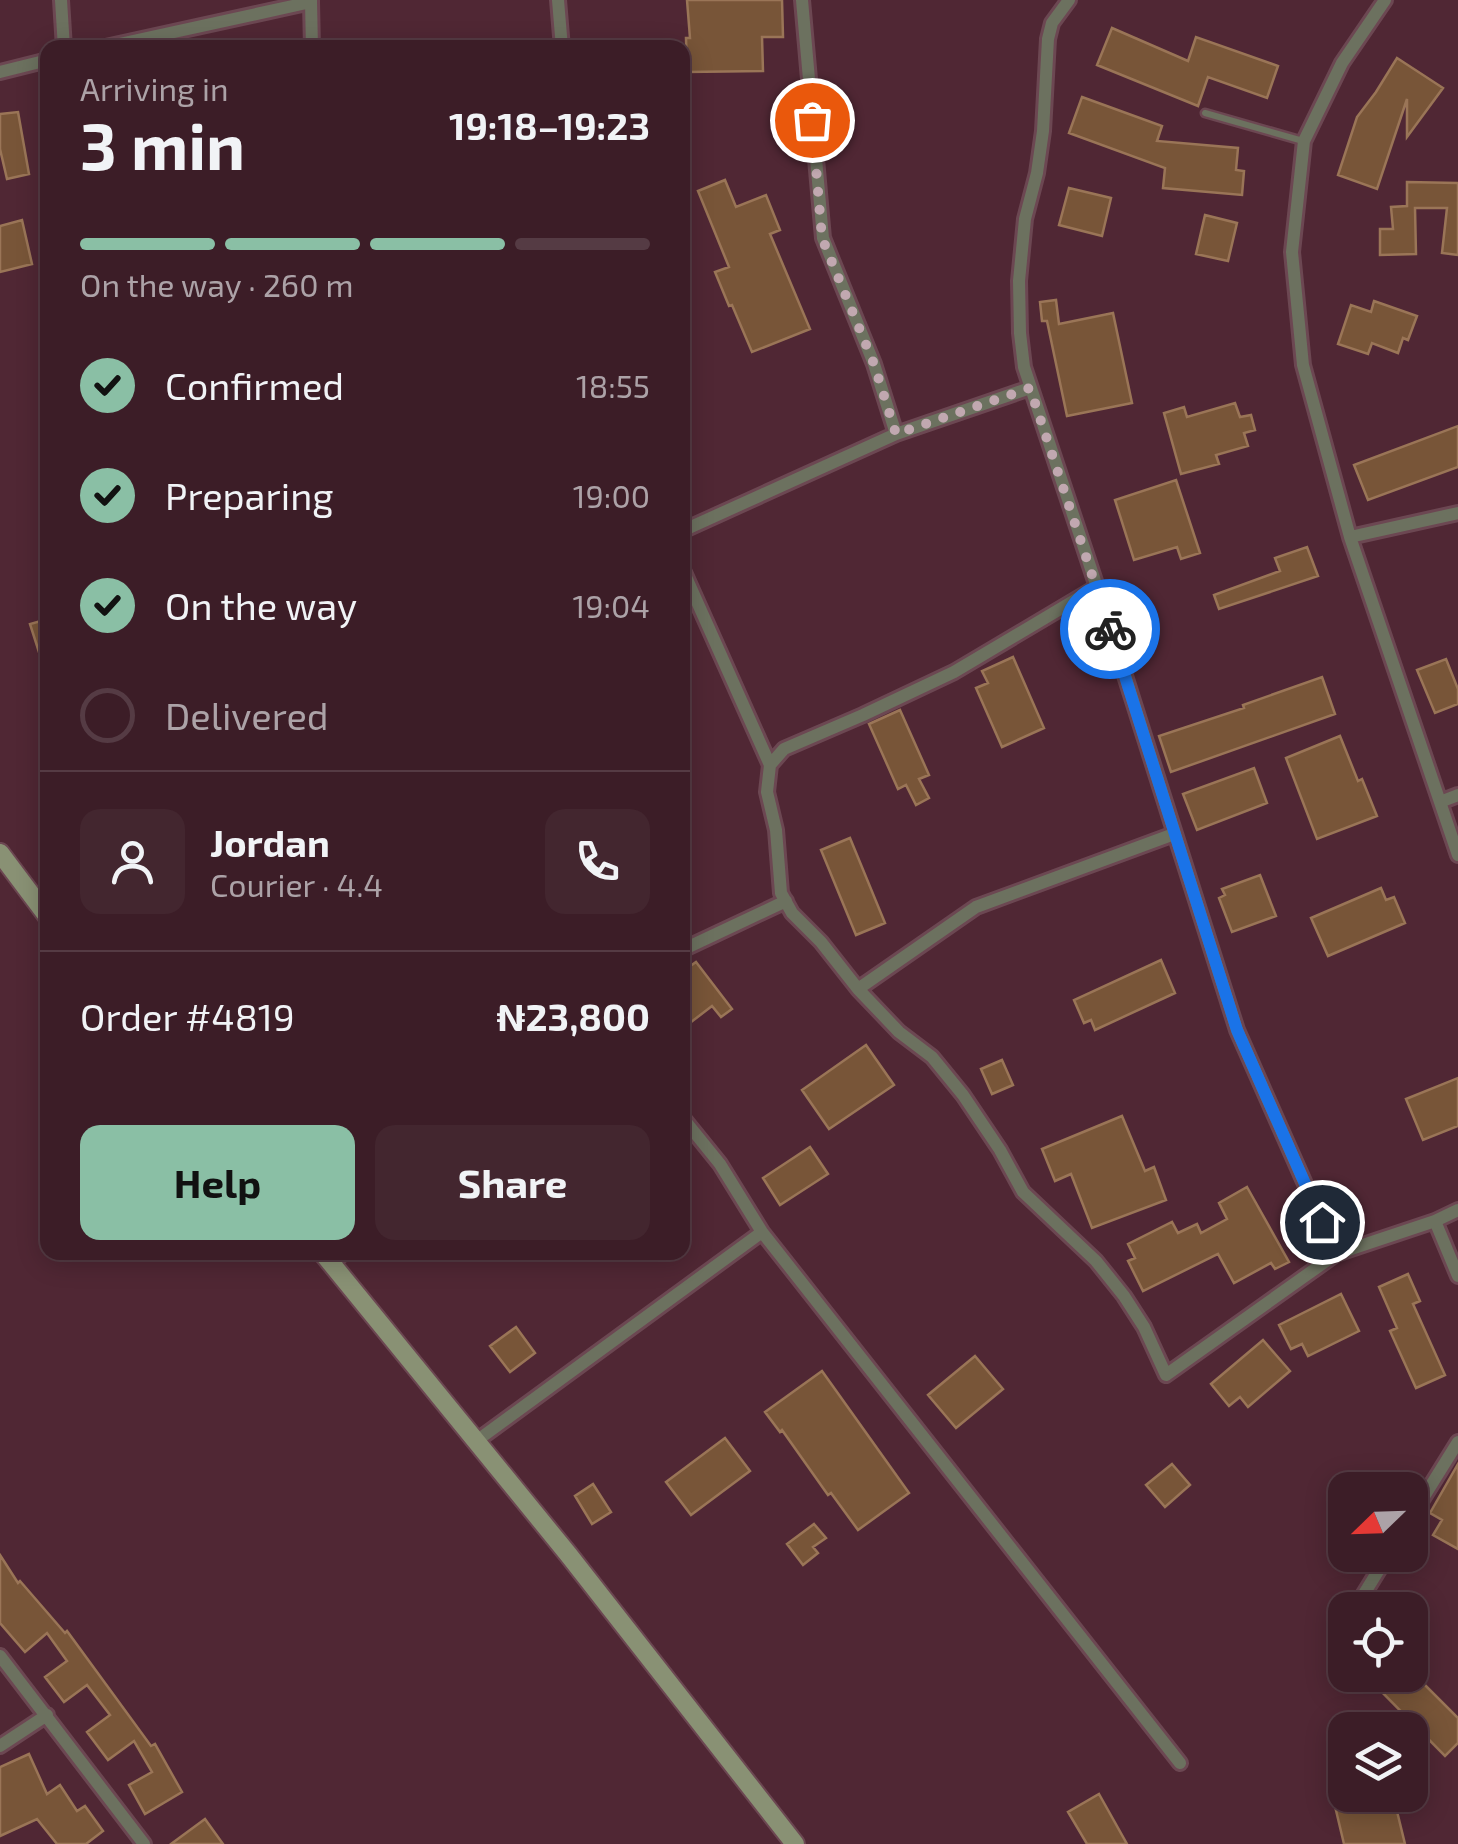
<!DOCTYPE html>
<html lang="en">
<head>
<meta charset="utf-8">
<style>
  :root { --surface:#3c1d27; --page:#43262f; --text:#f1f3f6; --muted:#aca2a7; --line:#553b44; --accent:#8abfa5 }
  body { margin:0; font-family:"Exo 2",sans-serif; background:var(--page); color:var(--text); height:100vh; display:flex; flex-direction:column; font-size:38px; white-space:nowrap }
  * { box-sizing:border-box; margin:0 }
  p { font-size:32px; color:var(--muted) }
  .icon { flex:none; width:55px; height:55px; fill:none; stroke:currentColor; stroke-width:2; stroke-linecap:round; stroke-linejoin:round }
  .map { position:relative; flex:1; overflow:hidden }
  .side { position:absolute; left:40px; top:40px; width:650px; height:1220px; display:flex; flex-direction:column; background:var(--surface); border-radius:20px; box-shadow:0 5px 25px #0003,0 0 0 2px var(--line) }
  .side>* { flex:none }
  .needle { width:65px; rotate:247deg }
  .fabs { position:absolute; left:1328px; top:1472px; display:grid; gap:20px }
  .fabs a { display:grid; place-items:center; width:100px; height:100px; border-radius:20px; background:var(--surface); box-shadow:0 5px 25px #0003,0 0 0 2px var(--line); font-size:50px }
  .pin { position:absolute; display:grid; place-items:center; width:85px; height:85px; color:#fff; margin:-42px; border:5px solid #fff; border-radius:50%; box-shadow:0 2px 10px #0007 }
  .courier { position:absolute; display:grid; place-items:center; width:100px; height:100px; margin:-50px; border:8px solid #1a73e8; border-radius:50%; background:#fff; color:#222; box-shadow:0 2px 12px #0007 }
  .summary em { font-style:normal; font-weight:700 }
  .summary div { display:flex; flex-direction:column-reverse }
  .summary { display:flex; align-items:center; justify-content:space-between; height:170px; padding:0 40px }
  h1 { font-size:65px; font-weight:700; line-height:75px }
  .bar { display:grid; grid-template-columns:repeat(4,1fr); gap:15px 10px; align-content:center; height:120px; padding:0 40px }
  .bar i { height:12px; border-radius:8px; background:var(--line) }
  .bar .current { background:var(--accent) }
  .bar p { grid-column:span 4 }
  .line { display:flex; align-items:center; gap:25px; padding:0 40px; border-top:2px solid var(--line) }
  .line div { flex:1 }
  .round { display:grid; place-items:center; flex:none; width:105px; height:105px; border-radius:20px; background:var(--page) }
  ol { padding:0 40px; list-style:none }
  li { display:flex; align-items:center; gap:30px; height:110px }
  li p { margin-inline-start:auto }
  li .icon { padding:10px; border-radius:50%; background:var(--accent); color:#111; stroke-width:4 }
  li:last-child { color:var(--muted) }
  li i { width:55px; height:55px; border:5px solid var(--line); border-radius:50% }
  .primary-button { display:flex; gap:20px; margin-top:auto; padding:20px 40px }
  .primary-button a { flex:1; height:115px; border-radius:20px; background:var(--accent); color:#111; font-size:40px; font-weight:700; line-height:115px; text-align:center }
  .primary-button a+a { background:var(--page); color:var(--text) }
  .map>svg:first-child { display:block }
  .building { fill:#785538; stroke:#9a7557; stroke-width:2.5 }
  .lines { fill:none; stroke-linecap:round; stroke-linejoin:round }
  .lane-casing { stroke:#6c4752; stroke-width:11 }
  .street-casing { stroke:#6c4752; stroke-width:18 }
  .secondary-casing { stroke:#6c4752; stroke-width:22 }
  .lane { stroke:#6c715f; stroke-width:6 }
  .street { stroke:#6c715f; stroke-width:12 }
  .secondary { stroke:#899174; stroke-width:18 }
  .done { stroke:#c1a8b0; stroke-width:10; stroke-dasharray:0 18 }
  .route { stroke:#1a73e8; stroke-width:12 }
</style>
</head>
<body>
<div class="map">
<svg width="1458" height="1844" viewBox="0 0 1458 1844">
  <rect width="100%" height="100%" fill="#502734"/>
  <path class="building" d="M687,0H782L783,37H762L763,71L687,72L686,38H690Z
    M1112,28L1188,61L1196,37L1278,66L1267,98L1208,77L1198,106L1097,65Z
    M1397,58L1443,88L1407,137V99L1377,189L1338,175L1357,117L1376,92Z
    M1082,97L1162,126L1157,141L1238,148L1236,170L1244,171L1242,195L1163,188L1165,168L1069,133Z
    M18,112L29,174L7,179L0,149V114Z
    M725,180L736,207L766,195L780,230L770,234L810,329L752,352L732,305L729,306L715,272L729,267L698,191Z
    M1407,182L1458,183V255L1442,253L1447,208H1415L1416,254L1380,255V229H1393L1391,207L1407,206Z
    M1069,188L1111,198L1102,236L1059,225Z
    M1205,215L1237,223L1228,261L1196,254Z
    M22,220L32,264L0,272V226Z
    M1056,300L1059,324L1113,313L1132,403L1067,416L1047,321H1042L1040,302Z
    M1374,301L1417,316L1408,340L1403,338L1398,353L1372,343L1368,354L1338,344L1351,305L1371,312Z
    M1235,403L1240,417L1251,415L1255,430L1244,433L1248,446L1216,455L1219,464L1181,474L1164,413L1184,407L1187,417Z
    M1458,426V467L1368,500L1354,465Z
    M1176,480L1200,553L1181,559L1177,547L1134,560L1115,500Z
    M1307,547L1318,576L1219,609L1214,595L1280,571L1275,558Z
    M48,619V671H45L30,624Z
    M1013,657L1044,728L1002,747L976,688L988,683L982,671Z
    M1446,659L1458,689V704L1435,713L1417,670Z
    M1322,677L1335,714L1171,772L1159,736L1244,708L1243,705Z
    M900,710L929,775L919,779L929,798L916,805L906,785L898,789L869,724Z
    M1340,736L1358,781L1362,779L1377,816L1317,839L1286,758Z
    M1254,768L1267,803L1197,830L1183,794Z
    M850,838L885,923L856,935L821,850Z
    M1260,875L1276,916L1232,932L1219,898L1225,895L1222,889Z
    M1381,888L1386,900L1394,897L1405,923L1328,956L1311,918Z
    M1161,960L1175,993L1095,1030L1091,1020L1084,1023L1074,1000Z
    M696,962L732,1009L721,1017L712,1006L682,1029V972Z
    M866,1045L894,1085L829,1129L802,1090Z
    M1002,1060L1013,1085L992,1094L981,1069Z
    M1458,1078V1126L1423,1140L1406,1099Z
    M1122,1116L1145,1171L1154,1167L1166,1200L1092,1228L1071,1174L1055,1181L1042,1149Z
    M810,1147L828,1174L780,1205L763,1178Z
    M1247,1187L1289,1262L1275,1269L1271,1263L1234,1283L1218,1254L1143,1291L1128,1261L1135,1258L1128,1244L1172,1222L1178,1233L1197,1224L1201,1233L1227,1219L1219,1203Z
    M1408,1274L1420,1301L1413,1304L1445,1375L1416,1388L1390,1331L1397,1328L1379,1287Z
    M1341,1294L1359,1331L1308,1356L1302,1344L1291,1349L1279,1325Z
    M516,1327L535,1353L510,1372L490,1346Z
    M1263,1340L1290,1371L1248,1407L1240,1397L1229,1406L1211,1384Z
    M975,1356L1003,1389L956,1428L928,1395Z
    M822,1371L909,1493L858,1530L831,1493L828,1495L782,1430L780,1432L765,1412Z
    M725,1438L750,1471L691,1515L666,1482Z
    M1172,1464L1190,1485L1165,1507L1146,1485Z
    M1458,1464V1549L1433,1535L1442,1520L1430,1513Z
    M593,1484L611,1512L592,1524L575,1496Z
    M814,1524L826,1538L813,1547L818,1553L803,1565L787,1544Z
    M0,1555L18,1583L20,1581L65,1633L67,1631L151,1746L155,1744L182,1792L145,1814L129,1785L152,1772L134,1741L108,1760L87,1732L110,1715L87,1685L64,1702L45,1677L67,1661L47,1633L25,1652L0,1623Z
    M1365,1675H1415L1458,1718V1743L1445,1756Z
    M29,1754L47,1794L60,1785L77,1811L85,1806L103,1831L86,1844H57L37,1819L0,1836V1767Z
    M1099,1794L1127,1844H1087L1068,1812Z
    M1362,1795H1393L1405,1844H1344L1334,1802Z
    M205,1819L223,1844H171Z"/>
  <g class="lines">
    <g class="lane-casing">
      <path id="lane" d="M1205,113L1303,141
        M334,1265L351,1252"/>
    </g>
    <g class="street-casing">
      <path id="street" d="M61,0L64,48
        M558,0L562,48
        M802,0L823,238L874,364L896,434
        M1069,0L1052,23L1048,39L1043,131L1037,173L1025,219L1019,281L1020,333L1024,367L1097,587L1237,1030L1336,1254
        M311,2L312,48
        M101,48L311,2V0
        M0,72L48,60
        M1458,513L1350,537L1458,855
        M682,531L896,434L1030,388
        M1350,537L1303,365L1292,252L1304,141L1342,63L1385,0
        M682,568L770,765
        M1097,587L954,672L863,715L784,749L770,765L767,792L776,830L781,893L792,913L821,942L858,989L899,1032L932,1057L963,1095L1000,1150L1023,1192L1096,1261L1124,1296L1144,1327L1166,1375L1336,1254L1435,1221L1458,1210
        M1440,802L1458,795
        M682,950L786,901
        M858,989L976,907L1174,834
        M682,1117L720,1164L762,1232
        M1435,1221L1458,1276
        M475,1442L762,1232L1180,1763
        M1410,1519L1458,1442
        M1354,1610L1388,1555
        M1343,1626L1345,1624
        M0,1656L144,1844
        M0,1746L47,1715"/>
    </g>
    <g class="secondary-casing">
      <path id="secondary" d="M0,853L48,917
        M322,1252L568,1554L795,1844"/>
    </g>
    <use href="#lane" class="lane"/>
    <use href="#street" class="street"/>
    <use href="#secondary" class="secondary"/>
  </g>
  <g class="lines">
    <path class="done" d="M812,120L822,238L874,364L896,434L1030,388L1110,629"/>
    <path class="route" d="M1110,629L1237,1030L1322,1222"/>
  </g>
</svg>
<div class="fabs">
<a><svg class="needle" viewBox="-14 -14 28 28"><path d="M0-13l5 13h-10z" fill="#e53935"/><path d="M0 13l5-13h-10z" fill="#aca2a7"/></svg></a>
<a><svg class="icon" aria-label="locate" viewBox="0 0 24 24"><circle cx="12" cy="12" r="6"/><path d="M12 2v4M12 18v4M2 12h4M18 12h4"/></svg></a>
<a><svg class="icon" aria-label="layers" viewBox="0 0 24 24"><path d="M12 4l9 5-9 5-9-5zM3 14l9 5 9-5"/></svg></a>
</div>
<div class="pin" style="left:812px;top:120px;background:#ea580c"><svg class="icon" aria-label="bag" viewBox="0 0 24 24"><path d="M5 8h14l-1 12H6zM9 8a3 3 0 0 1 6 0"/></svg></div>
<div class="pin" style="left:1322px;top:1222px;background:#1f2937"><svg class="icon" aria-label="home" viewBox="0 0 24 24"><path d="M3 11l9-7 9 7M6 9v11h12V9"/></svg></div>
<div class="courier" style="left:1110px;top:629px"><svg class="icon" aria-label="bike" viewBox="0 0 24 24"><circle cx="6" cy="16" r="4"/><circle cx="18" cy="16" r="4"/><path d="M6 16l4-8h5l3 8M10 8l3 8H6M13 5h3"/></svg></div>
<section class="side">
<div class="summary"><div><h1>3 min</h1><p>Arriving in</p></div><em>19:18–19:23</em></div>
<div class="bar"><i class="current"></i><i class="current"></i><i class="current"></i><i></i><p>On the way · 260 m</p></div>
<ol>
<li><svg class="icon" aria-label="check" viewBox="0 0 24 24"><path d="M5 12l5 5 9-10"/></svg>Confirmed<p>18:55</p></li>
<li><svg class="icon" aria-label="check" viewBox="0 0 24 24"><path d="M5 12l5 5 9-10"/></svg>Preparing<p>19:00</p></li>
<li><svg class="icon" aria-label="check" viewBox="0 0 24 24"><path d="M5 12l5 5 9-10"/></svg>On the way<p>19:04</p></li>
<li><i></i>Delivered</li>
</ol>
<div class="line" style="height:180px"><a class="round"><svg class="icon" aria-label="person" viewBox="0 0 24 24"><circle cx="12" cy="8" r="4"/><path d="M4 21q1-7 8-7t8 7"/></svg></a><div><b>Jordan</b><p>Courier · 4.4</p></div><a class="round"><svg class="icon" aria-label="phone" viewBox="0 0 24 24"><path d="M5 4h4l2 5-3 2q2 4 5 5l2-3 5 2v4C11 20 4 13 5 4z"/></svg></a></div>
<div class="line" style="height:130px"><div>Order #4819</div><b>₦23,800</b></div>
<div class="primary-button"><a>Help</a><a>Share</a></div>
</section>
</div>
</body>
</html>
